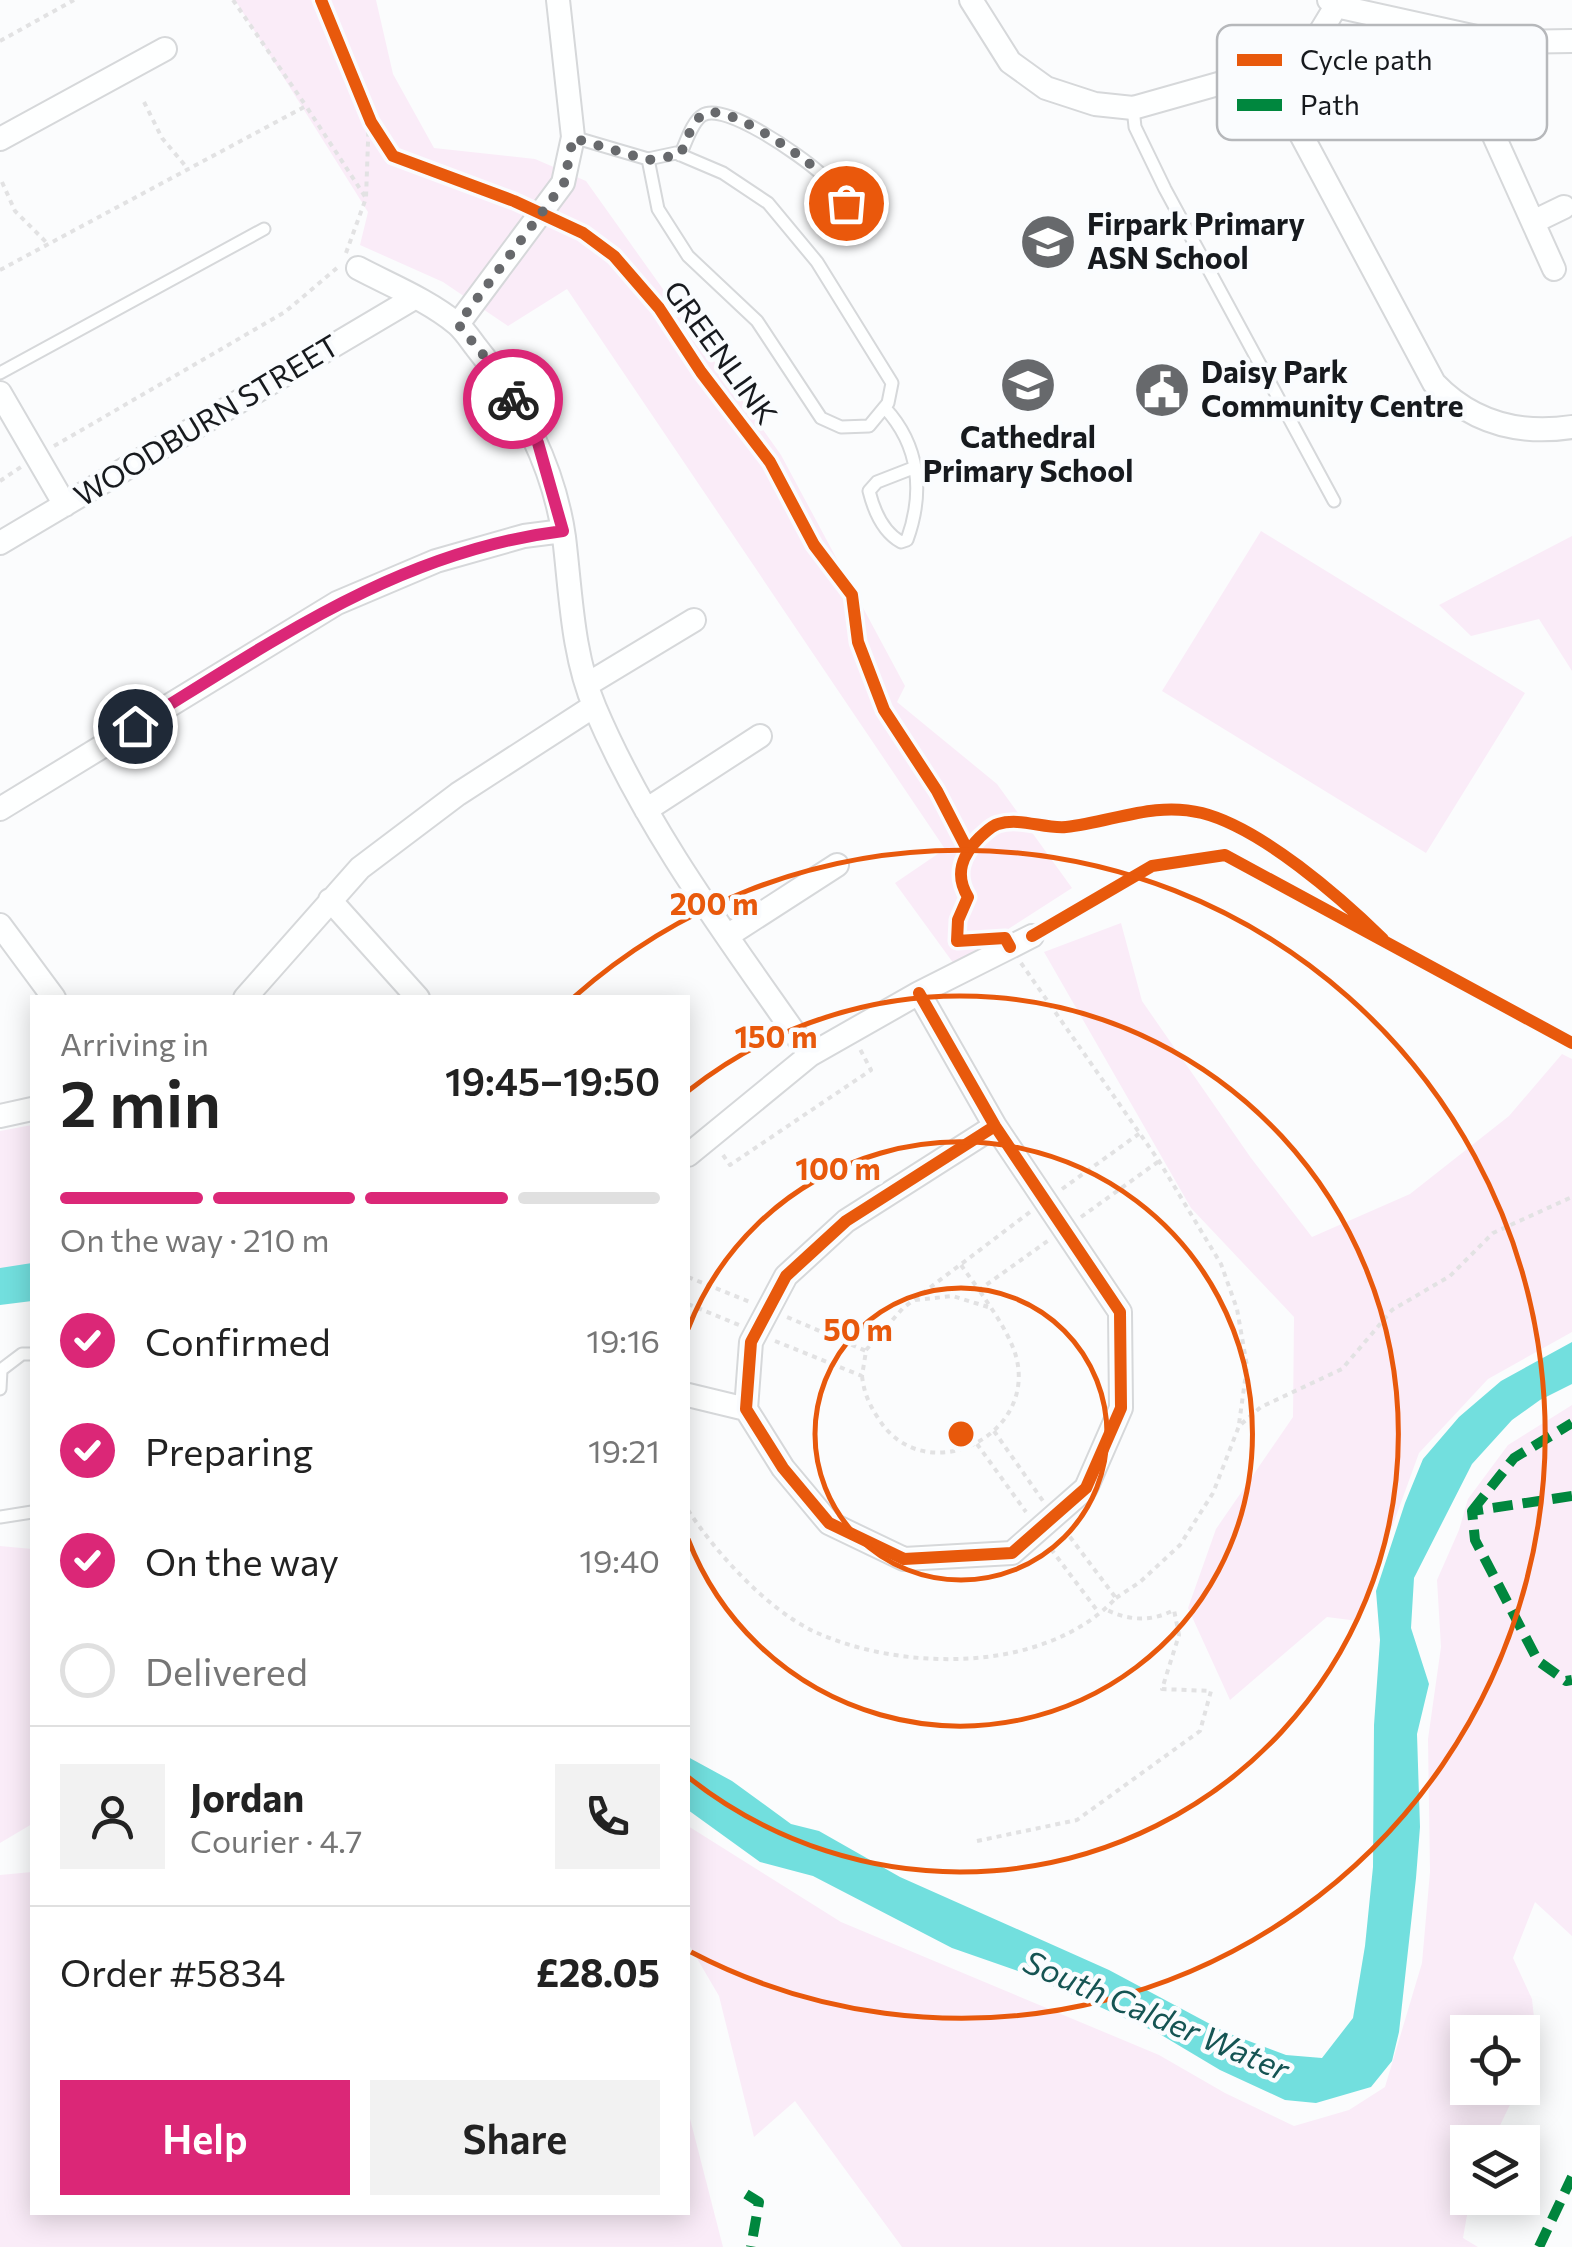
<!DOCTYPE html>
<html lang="en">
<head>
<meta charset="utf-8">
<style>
  :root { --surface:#fff; --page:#f2f2f2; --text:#222; --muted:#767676; --line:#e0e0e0; --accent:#db2777 }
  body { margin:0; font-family:Commissioner,sans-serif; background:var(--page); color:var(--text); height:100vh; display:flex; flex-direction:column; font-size:38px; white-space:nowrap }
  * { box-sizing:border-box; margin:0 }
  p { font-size:32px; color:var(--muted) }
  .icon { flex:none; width:55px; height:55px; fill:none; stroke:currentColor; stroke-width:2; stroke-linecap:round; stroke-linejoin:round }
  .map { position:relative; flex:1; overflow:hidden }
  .drawer { position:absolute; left:30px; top:995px; width:660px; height:1220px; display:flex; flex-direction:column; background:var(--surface); border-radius:0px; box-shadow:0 5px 25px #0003 }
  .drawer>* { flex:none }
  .fabs { position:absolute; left:1450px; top:2015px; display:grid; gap:20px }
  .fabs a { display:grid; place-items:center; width:90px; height:90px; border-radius:0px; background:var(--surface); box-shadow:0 5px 25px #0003; font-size:50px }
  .pin { position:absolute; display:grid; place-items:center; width:85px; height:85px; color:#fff; margin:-42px; border:5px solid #fff; border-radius:50%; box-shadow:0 2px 10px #0007 }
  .courier { position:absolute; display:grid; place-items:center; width:100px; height:100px; margin:-50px; border:8px solid #db2777; border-radius:50%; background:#fff; color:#222; box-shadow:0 2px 12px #0007 }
  .head em { font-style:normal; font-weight:600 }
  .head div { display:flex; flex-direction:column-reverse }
  .head { display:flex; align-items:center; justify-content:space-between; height:170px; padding:0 30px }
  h1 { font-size:65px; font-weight:600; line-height:75px }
  .bar { display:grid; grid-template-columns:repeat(4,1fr); gap:15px 10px; align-content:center; height:120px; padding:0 30px }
  .bar i { height:12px; border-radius:8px; background:var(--line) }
  .bar .on { background:var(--accent) }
  .bar p { grid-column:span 4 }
  .line { display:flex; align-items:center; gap:25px; padding:0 30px; border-top:2px solid var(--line) }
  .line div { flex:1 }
  .round { display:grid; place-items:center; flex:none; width:105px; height:105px; border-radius:0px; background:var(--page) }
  ol { padding:0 30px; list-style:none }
  li { display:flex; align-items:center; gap:30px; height:110px }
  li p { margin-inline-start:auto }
  li .icon { padding:10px; border-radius:50%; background:var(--accent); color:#fff; stroke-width:4 }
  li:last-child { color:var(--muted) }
  li i { width:55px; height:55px; border:5px solid var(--line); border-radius:50% }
  .action { display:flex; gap:20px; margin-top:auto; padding:20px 30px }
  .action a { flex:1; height:115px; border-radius:0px; background:var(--accent); color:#fff; font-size:40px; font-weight:600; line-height:115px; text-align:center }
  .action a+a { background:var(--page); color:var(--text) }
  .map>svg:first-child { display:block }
  .green { fill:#faecf8 }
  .water { fill:#72dfde }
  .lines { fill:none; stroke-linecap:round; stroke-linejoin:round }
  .service-casing { stroke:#d6d8da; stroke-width:15 }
  .minor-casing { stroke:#d6d8da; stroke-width:26 }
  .path { stroke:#e2e2e3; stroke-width:4; stroke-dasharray:5 5; stroke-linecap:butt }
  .service { stroke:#feffff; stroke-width:11 }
  .minor { stroke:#feffff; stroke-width:22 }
  .quiet { stroke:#00873e; stroke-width:10; stroke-dasharray:20 10; stroke-linecap:butt }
  .cycleway-casing { stroke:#fafcfe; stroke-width:19 }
  .cycleway { stroke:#e8590c; stroke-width:12 }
  .done { stroke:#67696c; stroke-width:10; stroke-dasharray:0 18 }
  .route { stroke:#db2777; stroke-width:12 }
  .ring { fill:none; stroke:#e8590c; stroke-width:5 }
  .labels { text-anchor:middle; stroke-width:9; stroke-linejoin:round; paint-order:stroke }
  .poi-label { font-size:30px; font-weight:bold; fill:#171a1e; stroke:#fafcfe; text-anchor:start }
  .street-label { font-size:30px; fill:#171a1e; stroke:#fafcfe }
  .water-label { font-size:32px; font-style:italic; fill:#155453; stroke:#fafcfe }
  .key { fill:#fafcfe; stroke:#b6b8bb; stroke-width:2.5 }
  .key-label { font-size:28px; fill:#171a1e }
  .centre { fill:#e8590c; stroke:#fafcfe; stroke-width:5 }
  .ring-label { font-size:30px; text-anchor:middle; font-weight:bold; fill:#e8590c; stroke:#fafcfe; stroke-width:9; stroke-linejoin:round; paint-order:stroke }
</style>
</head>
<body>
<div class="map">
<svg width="1572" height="2247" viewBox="0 0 1572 2247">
  <rect width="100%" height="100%" fill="#fbfcfd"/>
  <path class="green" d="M235,0H376L393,74L434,148L535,159L586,181L781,455L905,686L897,702L997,784L1072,888L954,964L895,883L945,849L567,289L508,326L443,282L360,245L368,212Z
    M1261,531L1525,693L1426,853L1162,691Z
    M1572,536V671L1539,619L1471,636L1439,605Z
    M1121,923L1142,1001L1251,1158L1312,1237L1410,1194L1509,1116L1562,1054L1572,1059V1332L1488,1379L1419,1453L1358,1621L1327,1617L1230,1700L1188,1608L1216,1529L1293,1417L1294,1317L1191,1208L1044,952Z
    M32,1125V1270L0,1277V1131Z
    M1572,1405V1936L1535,1902L1513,1958L1532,1999L1537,2046L1523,2078L1522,2032H1468V2088H1518L1492,2142H1468L1470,2198L1463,2238L1478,2247H902L795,2101L754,2137L719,1996L688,1943V1826L841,1922L1159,2055L1225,2093L1294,2126L1349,2110L1385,2087L1422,1963L1430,1872L1428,1739L1441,1647L1437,1580L1459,1530L1468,1499L1508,1445Z
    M0,1546L32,1549V1824L0,1843Z
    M32,1872V2212H688V2111L723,2247H0V1875Z"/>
  <path class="water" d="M32,1263V1301L0,1305V1268Z
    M1572,1342V1384L1540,1400L1512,1420L1472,1464L1414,1578L1411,1628L1429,1684L1417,1734L1420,1827L1416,1878L1399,2032L1392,2061L1371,2087L1316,2103L1285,2100L1220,2070L1158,2033L1024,1973L952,1948L813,1876L760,1862L688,1810V1757L732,1781L791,1824L819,1831L900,1877L1109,1970L1225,2032L1286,2055L1322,2058L1353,2018L1365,1946L1373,1867L1374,1725L1380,1640L1376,1591L1405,1503L1423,1459L1459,1417L1501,1381Z"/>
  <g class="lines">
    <g class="service-casing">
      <path id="service" d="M1133,108L1135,127L1165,189L1334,501
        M573,137L648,159L676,153L723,173L768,203L817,262L892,383L888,403L869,426L841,427L821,418L757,321L688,256L658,209L648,159
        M680,155C686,143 692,121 703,115C725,102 801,156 819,172C835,186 846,203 856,222
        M0,373L264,229
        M885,408C920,446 924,493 907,540L901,542C883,532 874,511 869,491L877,482L913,468
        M0,1389L1,1370L22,1354H32
        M0,1517L32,1512"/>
    </g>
    <g class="minor-casing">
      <path id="minor" d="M971,0L1010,62L1046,88L1095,104L1133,108L1250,75L1295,82
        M1329,0L1336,6L1499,42L1572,41
        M1336,6C1311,49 1288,75 1297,127L1434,383C1472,423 1519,435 1572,427
        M1499,42L1489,125L1554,269
        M0,139L165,49
        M1533,222L1564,207
        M358,268C390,285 428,300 457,324C464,330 470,339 476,347C520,401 554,467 564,537C571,594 572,654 595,708C648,833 733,944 810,1055
        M458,324L563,183L573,137L558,0
        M0,393L65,505
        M0,543L414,298
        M588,684L694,620
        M0,809L337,603L436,561L524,536L563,531
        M646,810L760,736
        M330,900L418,998
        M0,925L54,998
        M727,936L837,865
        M919,993L995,1126L1120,1312L1121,1408L1086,1488L1012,1553L904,1559L829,1523L783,1468L746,1409L751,1342L786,1276L846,1221L995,1126
        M245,998L360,868L458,794L594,706
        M0,1116L32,1109
        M688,1155L810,1055L919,993L1032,936
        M688,1395L746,1409"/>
    </g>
    <path class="path" d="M233,0L306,106
      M0,41L74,0
      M144,102L162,138L188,169
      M2,182L15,211L48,244
      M346,253L366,198L369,114
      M0,270L306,106L366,198
      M54,446L285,312L337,268
      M0,481L21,467
      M1021,963L1159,1161L1221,1264L1237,1309L1247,1366L1239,1424
      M723,1155L730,1165L871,1070L860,1049
      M1062,1189L1140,1133
      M1081,1217L1159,1161
      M961,1265L979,1290L1049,1240
      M688,1277L750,1302
      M915,1300L953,1296L988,1307
      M688,1304L739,1325
      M775,1341L862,1376L866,1351L787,1317
      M866,1350L903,1308L1030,1212
      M862,1376C864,1393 869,1404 878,1418C925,1494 1044,1433 1014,1350C1006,1329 992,1309 979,1290
      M994,1431L1043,1501
      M977,1444L1026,1512
      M688,1510C716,1553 766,1608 813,1631C901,1672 1045,1674 1116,1598L1067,1533
      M1051,1549L1099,1613
      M1116,1598L1140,1582L1180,1545L1213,1493L1239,1426L1261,1407L1342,1369L1392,1310L1450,1276L1493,1233L1572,1197
      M977,1841L1077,1820L1200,1731L1211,1691L1162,1689L1179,1635L1174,1610C1151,1622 1129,1621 1105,1609"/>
    <use href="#service" class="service"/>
    <use href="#minor" class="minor"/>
    <path class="quiet" d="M1572,1496L1472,1511L1475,1540L1538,1661L1566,1681L1572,1680
      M1472,1511L1514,1458L1572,1423
      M746,2194L759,2202L751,2247
      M1539,2247L1572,2177"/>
    <g class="cycleway-casing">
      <path id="cycleway" d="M321,0L371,122L393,156L514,201L583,233L614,256L659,308L701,372L770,462L814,545L852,595L858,642L884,710L937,791L967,849
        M1032,936L1152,866L1225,855L1572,1043
        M1010,947L1005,938L957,941L958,920L968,897C954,874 962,855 980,837C986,832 991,826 998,824C1020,817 1044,829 1066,827C1113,822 1154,801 1202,813C1261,828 1340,897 1383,939
        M919,993L995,1126L1120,1312L1121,1408L1086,1488L1012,1553L904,1559L829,1523L783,1468L746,1409L751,1342L786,1276L846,1221L995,1126"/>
    </g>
    <use href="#cycleway" class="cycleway"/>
  </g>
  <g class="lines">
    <path class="done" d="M513,399L494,368L458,324L564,183L573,138L648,160L680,155C686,143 692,120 704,114C727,102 803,157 821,173C830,182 838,193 846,203"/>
    <path class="route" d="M135,726C272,642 399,551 563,531L538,443L513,399"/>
  </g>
  <g class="ring">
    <circle cx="961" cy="1434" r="146"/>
    <path d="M688 1329A292 292 0 1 1 688 1539"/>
    <path d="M688 1091A438 438 0 1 1 688 1777"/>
    <path d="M574 997A584 584 0 1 1 691 1952"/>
  </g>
  <defs>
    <g id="school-disc" transform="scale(2.875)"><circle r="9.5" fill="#67696c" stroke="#fafcfe"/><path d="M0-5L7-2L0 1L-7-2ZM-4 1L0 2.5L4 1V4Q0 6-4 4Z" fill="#fff"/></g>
    <g id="civic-disc" transform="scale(2.875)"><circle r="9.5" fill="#67696c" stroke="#fafcfe"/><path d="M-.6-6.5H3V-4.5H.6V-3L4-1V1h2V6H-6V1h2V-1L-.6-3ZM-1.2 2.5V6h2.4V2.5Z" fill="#fff"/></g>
  </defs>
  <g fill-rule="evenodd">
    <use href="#school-disc" x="1048" y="242"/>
    <use href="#school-disc" x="1028" y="385"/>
    <use href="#civic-disc" x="1162" y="390"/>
  </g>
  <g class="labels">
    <g class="poi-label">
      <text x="1087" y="235">Firpark Primary<tspan x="1087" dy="34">ASN School</tspan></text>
      <text x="1201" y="383">Daisy Park<tspan x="1201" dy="34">Community Centre</tspan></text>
      <text x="1028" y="448" text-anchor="middle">Cathedral<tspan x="1028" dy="34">Primary School</tspan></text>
    </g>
    <g class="street-label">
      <text transform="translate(720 353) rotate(54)" y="10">GREENLINK</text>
      <text transform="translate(207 421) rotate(-31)" y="10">WOODBURN STREET</text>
    </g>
    <g class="water-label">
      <text transform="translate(1156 2016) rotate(23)" y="11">South Calder Water</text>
    </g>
  </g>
  <rect x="1217" y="25" width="330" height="115" rx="15" class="key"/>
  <rect x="1237" y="54" width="45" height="12" fill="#e8590c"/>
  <rect x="1237" y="99" width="45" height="12" fill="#00873e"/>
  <g class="key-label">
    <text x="1300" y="70">Cycle path</text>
    <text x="1300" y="115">Path</text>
  </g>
  <circle cx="961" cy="1434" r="15" class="centre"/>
  <g class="ring-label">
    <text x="714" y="915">200 m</text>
    <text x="776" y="1048">150 m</text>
    <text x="838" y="1180">100 m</text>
    <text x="858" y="1341">50 m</text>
  </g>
</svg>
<div class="fabs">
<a><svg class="icon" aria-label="locate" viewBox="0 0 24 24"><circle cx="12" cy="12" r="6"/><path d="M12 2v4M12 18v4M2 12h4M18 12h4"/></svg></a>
<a><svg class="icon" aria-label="layers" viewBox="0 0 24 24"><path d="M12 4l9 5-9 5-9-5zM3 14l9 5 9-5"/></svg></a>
</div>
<div class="pin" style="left:846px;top:203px;background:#ea580c"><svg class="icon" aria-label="bag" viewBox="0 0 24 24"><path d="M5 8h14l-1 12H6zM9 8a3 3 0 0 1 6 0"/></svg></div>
<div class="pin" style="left:135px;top:726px;background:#1f2937"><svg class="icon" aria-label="home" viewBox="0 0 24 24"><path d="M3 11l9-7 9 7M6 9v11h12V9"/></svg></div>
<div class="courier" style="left:513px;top:399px"><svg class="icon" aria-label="bike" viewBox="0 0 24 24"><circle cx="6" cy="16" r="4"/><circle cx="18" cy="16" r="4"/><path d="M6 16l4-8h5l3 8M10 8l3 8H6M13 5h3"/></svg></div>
<section class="drawer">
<div class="head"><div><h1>2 min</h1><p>Arriving in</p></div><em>19:45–19:50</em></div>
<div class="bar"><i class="on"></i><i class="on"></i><i class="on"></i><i></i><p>On the way · 210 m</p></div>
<ol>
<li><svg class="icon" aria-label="check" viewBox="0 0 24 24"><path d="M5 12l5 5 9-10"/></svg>Confirmed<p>19:16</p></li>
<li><svg class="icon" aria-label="check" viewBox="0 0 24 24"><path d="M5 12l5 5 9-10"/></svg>Preparing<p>19:21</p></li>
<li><svg class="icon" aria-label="check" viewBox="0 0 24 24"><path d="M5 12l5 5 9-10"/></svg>On the way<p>19:40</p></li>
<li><i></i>Delivered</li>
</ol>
<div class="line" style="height:180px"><a class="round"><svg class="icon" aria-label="person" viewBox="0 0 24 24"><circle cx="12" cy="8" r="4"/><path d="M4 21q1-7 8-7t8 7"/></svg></a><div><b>Jordan</b><p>Courier · 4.7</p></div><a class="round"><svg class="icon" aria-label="phone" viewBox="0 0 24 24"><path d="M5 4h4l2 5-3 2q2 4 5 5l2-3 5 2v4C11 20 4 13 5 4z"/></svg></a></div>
<div class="line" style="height:130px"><div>Order #5834</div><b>£28.05</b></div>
<div class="action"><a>Help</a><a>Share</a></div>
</section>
</div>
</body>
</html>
